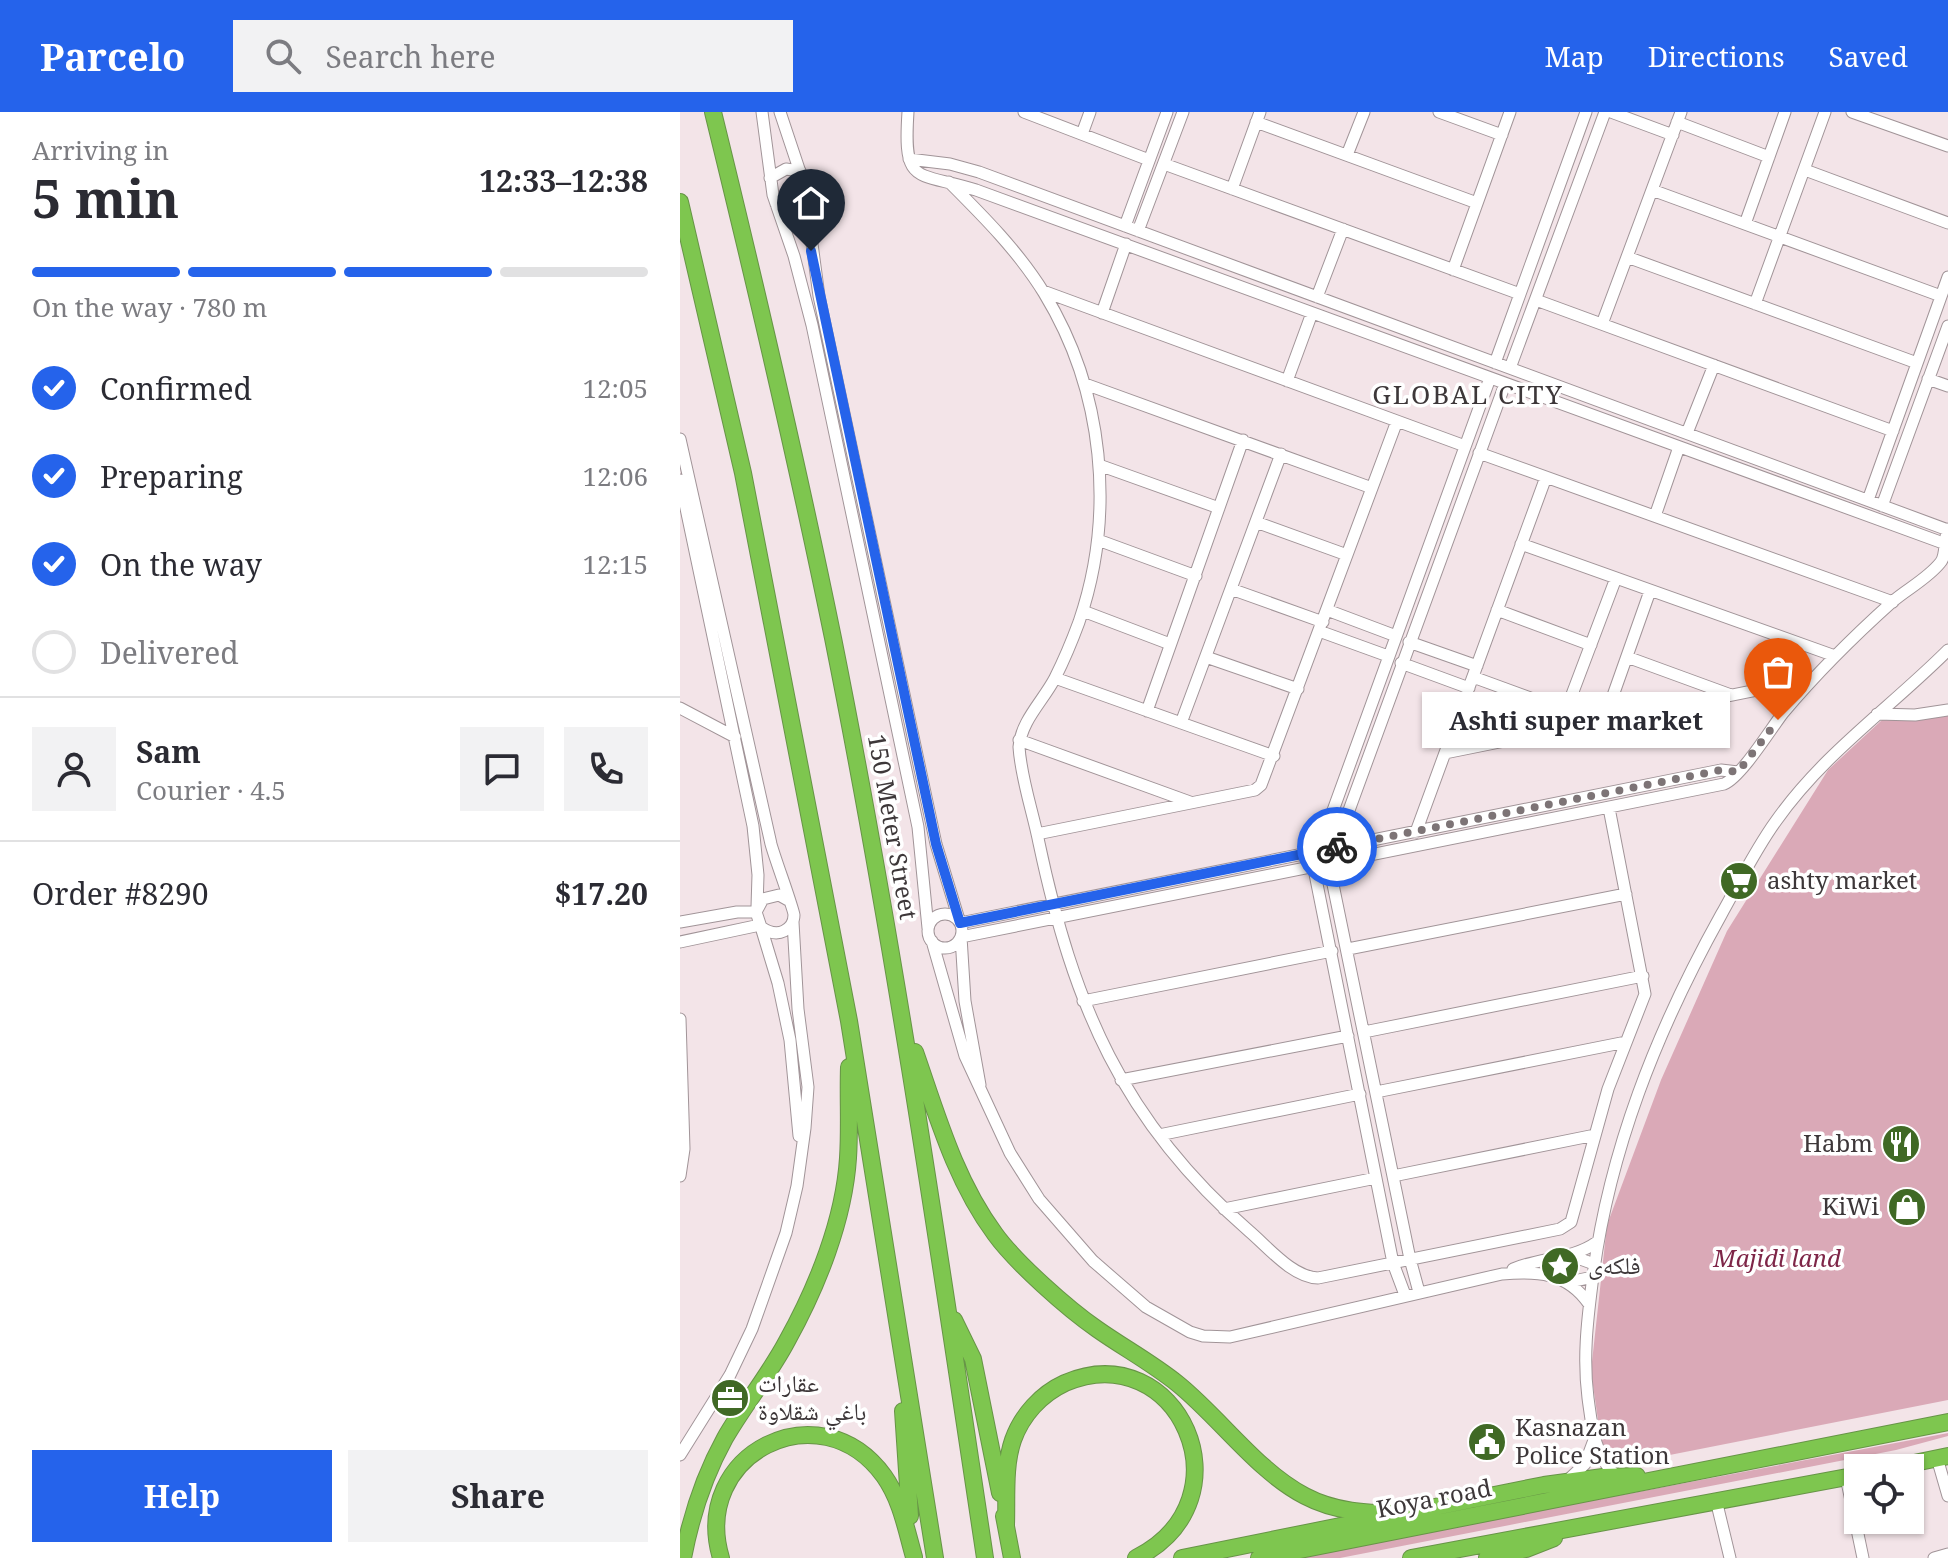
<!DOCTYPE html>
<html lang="en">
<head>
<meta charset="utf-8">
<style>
  :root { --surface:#fff; --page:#f2f2f3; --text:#2b2b33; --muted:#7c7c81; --line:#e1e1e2; --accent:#2563eb }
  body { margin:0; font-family:"Noto Serif","Noto Naskh Arabic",serif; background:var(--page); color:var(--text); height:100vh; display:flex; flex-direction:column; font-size:30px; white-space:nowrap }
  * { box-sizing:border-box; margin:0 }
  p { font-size:26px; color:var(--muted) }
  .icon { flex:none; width:44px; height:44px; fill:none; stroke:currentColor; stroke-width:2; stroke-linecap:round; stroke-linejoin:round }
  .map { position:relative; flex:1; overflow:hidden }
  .details { display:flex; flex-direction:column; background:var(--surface); width:680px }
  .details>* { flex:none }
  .fabs { position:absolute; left:1164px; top:1342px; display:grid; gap:16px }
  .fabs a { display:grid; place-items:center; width:80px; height:80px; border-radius:0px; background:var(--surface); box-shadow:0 2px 6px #0004; font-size:40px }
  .pin { position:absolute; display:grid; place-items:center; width:68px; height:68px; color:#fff; margin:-82px -34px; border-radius:50% 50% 50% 0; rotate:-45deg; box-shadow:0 0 8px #0007 }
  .pin .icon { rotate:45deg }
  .courier { position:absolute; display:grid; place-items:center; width:80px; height:80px; margin:-40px; border:6px solid #2563eb; border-radius:50%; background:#fff; color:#222; box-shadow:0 2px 10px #0007 }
  .bubble { position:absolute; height:56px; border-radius:0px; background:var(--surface); box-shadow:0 2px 6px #0004; font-size:26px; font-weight:700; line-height:56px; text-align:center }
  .summary em { font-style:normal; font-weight:700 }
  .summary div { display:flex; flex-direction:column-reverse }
  .summary { display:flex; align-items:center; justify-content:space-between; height:136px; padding:0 32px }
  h1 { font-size:52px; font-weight:700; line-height:60px }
  .bar { display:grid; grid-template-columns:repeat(4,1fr); gap:12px 8px; align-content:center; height:96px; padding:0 32px }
  .bar i { height:10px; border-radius:6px; background:var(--line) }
  .bar .active { background:var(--accent) }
  .bar p { grid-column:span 4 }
  .line { display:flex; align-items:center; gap:20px; padding:0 32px; border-top:2px solid var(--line) }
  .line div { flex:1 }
  .round { display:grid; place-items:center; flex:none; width:84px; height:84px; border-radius:0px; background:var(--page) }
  ol { padding:0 32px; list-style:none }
  li { display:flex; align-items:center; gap:24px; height:88px }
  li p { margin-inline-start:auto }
  li .icon { padding:8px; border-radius:50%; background:var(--accent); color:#fff; stroke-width:4 }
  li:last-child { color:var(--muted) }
  li i { width:44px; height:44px; border:4px solid var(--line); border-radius:50% }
  .primary-button { display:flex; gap:16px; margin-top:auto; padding:16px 32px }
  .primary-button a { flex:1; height:92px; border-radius:0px; background:var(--accent); color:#fff; font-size:32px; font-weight:700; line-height:92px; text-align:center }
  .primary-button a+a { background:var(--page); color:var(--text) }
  header { display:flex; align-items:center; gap:48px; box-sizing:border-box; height:112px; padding:0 40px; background:var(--accent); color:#fff }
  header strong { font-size:38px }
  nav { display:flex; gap:44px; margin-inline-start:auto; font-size:28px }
  .search { width:560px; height:72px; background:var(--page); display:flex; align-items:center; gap:20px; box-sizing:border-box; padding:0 28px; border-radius:0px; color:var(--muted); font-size:30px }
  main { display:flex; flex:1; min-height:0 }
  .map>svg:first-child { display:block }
  .green { fill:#daa9b7 }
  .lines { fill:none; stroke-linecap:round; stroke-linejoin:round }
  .minor-casing { stroke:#a19498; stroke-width:13 }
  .highway-casing { stroke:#679447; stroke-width:18 }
  .minor { stroke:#fff; stroke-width:11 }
  .highway { stroke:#7ec64f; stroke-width:16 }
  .done { stroke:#7d7476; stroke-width:8; stroke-dasharray:0 14.4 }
  .route { stroke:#2563eb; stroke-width:10 }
  .labels { text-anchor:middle; stroke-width:7; stroke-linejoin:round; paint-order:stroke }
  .street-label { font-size:24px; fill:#3d3739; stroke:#fff }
  .poi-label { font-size:24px; fill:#3d3739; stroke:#fff; text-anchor:start }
  .park-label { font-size:24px; font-style:italic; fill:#7e2648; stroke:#fff }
  .neighbourhood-label { font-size:26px; letter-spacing:2px; fill:#3d3739; stroke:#fff }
</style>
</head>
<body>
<header>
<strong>Parcelo</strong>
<div class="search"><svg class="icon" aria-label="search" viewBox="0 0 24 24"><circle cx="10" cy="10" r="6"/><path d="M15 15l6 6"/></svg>Search here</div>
<nav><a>Map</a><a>Directions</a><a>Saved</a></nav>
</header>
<main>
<section class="details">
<div class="summary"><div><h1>5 min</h1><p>Arriving in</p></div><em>12:33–12:38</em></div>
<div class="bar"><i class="active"></i><i class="active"></i><i class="active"></i><i></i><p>On the way · 780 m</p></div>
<ol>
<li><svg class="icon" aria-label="check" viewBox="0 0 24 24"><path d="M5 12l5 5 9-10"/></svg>Confirmed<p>12:05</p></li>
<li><svg class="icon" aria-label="check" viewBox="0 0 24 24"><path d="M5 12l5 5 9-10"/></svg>Preparing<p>12:06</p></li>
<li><svg class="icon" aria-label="check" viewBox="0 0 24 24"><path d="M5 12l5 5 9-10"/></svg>On the way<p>12:15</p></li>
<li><i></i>Delivered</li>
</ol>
<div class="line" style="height:144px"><a class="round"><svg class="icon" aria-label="person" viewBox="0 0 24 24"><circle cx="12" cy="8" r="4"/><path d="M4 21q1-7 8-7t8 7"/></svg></a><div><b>Sam</b><p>Courier · 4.5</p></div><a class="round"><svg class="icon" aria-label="chat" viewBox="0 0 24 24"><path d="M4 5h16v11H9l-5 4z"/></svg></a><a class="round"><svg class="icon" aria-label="phone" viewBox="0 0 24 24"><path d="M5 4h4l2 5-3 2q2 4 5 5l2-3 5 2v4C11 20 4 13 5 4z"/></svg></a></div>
<div class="line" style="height:104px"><div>Order #8290</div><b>$17.20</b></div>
<div class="primary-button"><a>Help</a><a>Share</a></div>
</section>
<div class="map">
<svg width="1268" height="1446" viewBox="0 0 1268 1446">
  <rect width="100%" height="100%" fill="#f3e4e8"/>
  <path class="green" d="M1268,597V1288L944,1352L923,1343L911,1259L927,1113L981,968L1047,819L1148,658L1202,608Z
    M1268,1321V1324L1216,1338L660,1446H610Z"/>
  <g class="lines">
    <g class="minor-casing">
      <path id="minor" d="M82,0L93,83L114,144L132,213L238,715L248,816
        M100,0L124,72L139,184L256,732L280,811L1041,658L1058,660
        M228,0C223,75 236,59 296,78L1263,431
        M344,0L469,48
        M759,0L822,23
        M931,0L993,23
        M1172,0L1268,34
        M576,10L797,91
        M997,10L1089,45
        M402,22L410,0
        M667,43L684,0
        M229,47L270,52L299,60L1268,418
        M484,52L840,182
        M1125,58L1268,111
        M90,66L106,57L120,59
        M269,70C303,104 339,140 364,181C424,279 436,402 399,510C392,529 384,548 375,566C363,589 341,609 339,635C341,667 353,700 359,731C393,891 442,1009 569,1119C588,1135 612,1165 638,1166L880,1117L891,1110L928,977L965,882L929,696
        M552,77L580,0
        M972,78L1261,184
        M96,92L112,91L126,84
        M1065,112L1105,0
        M445,114L487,0
        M458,119L503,0
        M947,145L1237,251
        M773,158L830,0
        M363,179L785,334
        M637,185L663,117
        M856,188L1213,319
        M1075,192L1145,0
        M422,201L446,132
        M922,212L1001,0
        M815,251L906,0
        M830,256L925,0
        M1248,267L1268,274
        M607,269L632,201
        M405,272L692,376
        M1007,321L1034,253
        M0,327L91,732C94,744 114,798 114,803C114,810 110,816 104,819C96,823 88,820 81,815L76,800L83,787L99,783L108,788
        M799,341L1213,490
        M419,353L539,396
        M0,368L73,714L78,763L77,795
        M1188,388L1268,165
        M1202,394L1268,214
        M975,404L999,335
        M576,410L667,443
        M418,428L516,464
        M841,432L1155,544
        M551,477L643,510
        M647,498L716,524
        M817,498L911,533
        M403,499L490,532
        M639,519L708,544
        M729,530L797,554
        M526,545L618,577
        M947,545L1051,583
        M721,551L789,576
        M793,565L886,599
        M375,566L594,644
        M0,596L55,625
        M467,599L563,328
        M1197,602L1235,603L1268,598
        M924,609L970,479
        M501,611L601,342
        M885,617L888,593L936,466
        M339,628L510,690
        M765,641L1132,567
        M736,720L866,365
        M357,722L575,678L581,673L717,309
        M248 819a17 17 0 1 1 34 0a17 17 0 1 1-34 0Z
        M0,810L57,800H76
        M81,815L98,871L110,928L119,1024
        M252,829L285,944L330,1041L359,1087L413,1149L466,1195L510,1220L523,1224L550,1225L822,1162C857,1159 887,1160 909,1192
        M0,830L80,813
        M668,837L946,782
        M403,889L652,839
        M0,907L4,1037L0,1064
        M684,920L963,864
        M441,968L668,924
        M300,973L285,889L281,825L1044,672C1061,665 1090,618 1103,601C1136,562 1173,525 1212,490C1227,477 1247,467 1260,451C1267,444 1263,429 1268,417
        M696,980L946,930
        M479,1023L680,982
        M713,1064L915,1023
        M544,1097L696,1066
        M833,1157C861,1145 892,1148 917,1130
        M913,1165L889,1170L887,1154L892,1144L914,1152
        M739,1180L730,1147L649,753L825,272
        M725,1183L713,1151L635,762V748L810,266
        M0,1343L50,1263L72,1217L106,1121L117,1074L125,1016L128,975L118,897L113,810
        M1257,1346L1268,1384
        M936,1364C914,1343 912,1315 908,1286C903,1247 907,1211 912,1172C928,1040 977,918 1041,803C1059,771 1075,738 1096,709C1144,641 1210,596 1268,538
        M1166,1365L1183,1446
        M887,1369L905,1352L914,1328
        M1036,1388L1050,1446
        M1254,1446L1268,1442"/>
    </g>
    <g class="highway-casing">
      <path id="highway" d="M33,0C76,175 117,350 153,526C214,831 259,1139 305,1446
        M0,90L63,361L169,909L255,1446
        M235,940C257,1003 275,1068 315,1122C336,1151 388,1197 417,1217C444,1236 472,1251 498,1272C540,1306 577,1359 625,1384C657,1401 690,1401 725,1402
        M274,1208L293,1247L320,1381
        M223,1299L230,1404
        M1210,1356L1268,1344
        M324,1404L332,1446
        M326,1413C327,1385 324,1354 333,1328C342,1303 361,1282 385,1271C497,1223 573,1387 456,1446
        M3,1446C11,1404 24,1364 45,1326C64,1293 89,1263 107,1229C137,1175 164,1108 168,1046C170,1016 168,985 169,955
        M41,1446C10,1342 140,1276 204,1364C221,1388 226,1417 234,1445
        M502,1446L864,1373L923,1365L957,1364
        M579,1446L1268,1310
        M731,1446L1178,1363
        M807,1446L846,1437L874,1426"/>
    </g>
    <use href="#minor" class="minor"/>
    <use href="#highway" class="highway"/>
  </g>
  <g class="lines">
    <path class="done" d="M657,735L1041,658L1058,660L1098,608"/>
    <path class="route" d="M131,139L256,732L280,811L657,735"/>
  </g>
  <defs>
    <g id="supermarket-disc" transform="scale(2)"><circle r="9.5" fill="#406925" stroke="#fff"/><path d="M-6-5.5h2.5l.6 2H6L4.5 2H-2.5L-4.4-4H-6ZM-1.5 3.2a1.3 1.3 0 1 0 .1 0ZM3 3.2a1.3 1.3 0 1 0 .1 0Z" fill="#fff"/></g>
    <g id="restaurant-disc" transform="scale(2)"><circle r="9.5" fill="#406925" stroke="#fff"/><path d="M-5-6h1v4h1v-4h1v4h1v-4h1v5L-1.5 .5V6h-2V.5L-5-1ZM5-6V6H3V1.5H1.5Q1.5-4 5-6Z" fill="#fff"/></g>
    <g id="shop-disc" transform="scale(2)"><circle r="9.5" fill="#406925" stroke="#fff"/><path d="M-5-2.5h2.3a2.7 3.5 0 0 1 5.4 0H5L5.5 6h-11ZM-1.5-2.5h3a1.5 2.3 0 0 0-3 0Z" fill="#fff"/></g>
    <g id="sight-disc" transform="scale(2)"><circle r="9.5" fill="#406925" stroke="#fff"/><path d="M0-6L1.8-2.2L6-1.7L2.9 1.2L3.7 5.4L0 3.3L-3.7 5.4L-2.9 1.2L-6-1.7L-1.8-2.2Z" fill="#fff"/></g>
    <g id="office-disc" transform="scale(2)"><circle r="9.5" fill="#406925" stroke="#fff"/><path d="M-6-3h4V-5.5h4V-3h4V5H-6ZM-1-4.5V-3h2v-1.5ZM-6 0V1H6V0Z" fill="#fff"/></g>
    <g id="civic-disc" transform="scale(2)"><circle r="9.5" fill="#406925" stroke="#fff"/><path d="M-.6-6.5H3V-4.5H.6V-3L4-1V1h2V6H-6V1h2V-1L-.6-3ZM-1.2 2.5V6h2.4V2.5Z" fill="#fff"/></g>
  </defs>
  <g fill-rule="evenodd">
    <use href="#supermarket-disc" x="1059" y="769"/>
    <use href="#restaurant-disc" x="1221" y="1032"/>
    <use href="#shop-disc" x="1227" y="1095"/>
    <use href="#sight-disc" x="880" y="1154"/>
    <use href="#office-disc" x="50" y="1286"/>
    <use href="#civic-disc" x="807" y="1330"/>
  </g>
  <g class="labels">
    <g class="street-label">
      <text transform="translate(212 715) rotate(80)" y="8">150 Meter Street</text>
      <text transform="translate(754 1387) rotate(-11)" y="8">Koya road</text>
    </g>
    <g class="poi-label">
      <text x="1087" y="777">ashty market</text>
      <text x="1193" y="1040" text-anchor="end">Habm</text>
      <text x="1199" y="1103" text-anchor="end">KiWi</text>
      <text x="908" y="1162">فلکەی</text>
      <text x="78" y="1280">عقارات<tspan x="78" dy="28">باغي شقلاوة</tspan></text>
      <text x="835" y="1324">Kasnazan<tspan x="835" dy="28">Police Station</tspan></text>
    </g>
    <g class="park-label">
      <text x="1097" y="1155">Majidi land</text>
    </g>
    <g class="neighbourhood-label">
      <text x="788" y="292">GLOBAL CITY</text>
    </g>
  </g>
</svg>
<div class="fabs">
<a><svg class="icon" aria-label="locate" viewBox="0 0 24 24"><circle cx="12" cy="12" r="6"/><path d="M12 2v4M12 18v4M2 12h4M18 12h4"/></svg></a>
</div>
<div class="pin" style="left:1098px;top:608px;background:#ea580c"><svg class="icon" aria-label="bag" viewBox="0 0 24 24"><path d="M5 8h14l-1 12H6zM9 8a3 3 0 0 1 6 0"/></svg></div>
<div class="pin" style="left:131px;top:139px;background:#1f2937"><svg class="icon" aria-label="home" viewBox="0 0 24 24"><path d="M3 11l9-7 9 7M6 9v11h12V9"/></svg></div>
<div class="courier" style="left:657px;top:735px"><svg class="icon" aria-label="bike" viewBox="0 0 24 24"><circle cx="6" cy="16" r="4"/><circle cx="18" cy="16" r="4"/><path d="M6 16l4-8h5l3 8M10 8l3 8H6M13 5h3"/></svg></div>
<div class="bubble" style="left:742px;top:580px;width:308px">Ashti super market</div>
</div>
</main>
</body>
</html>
